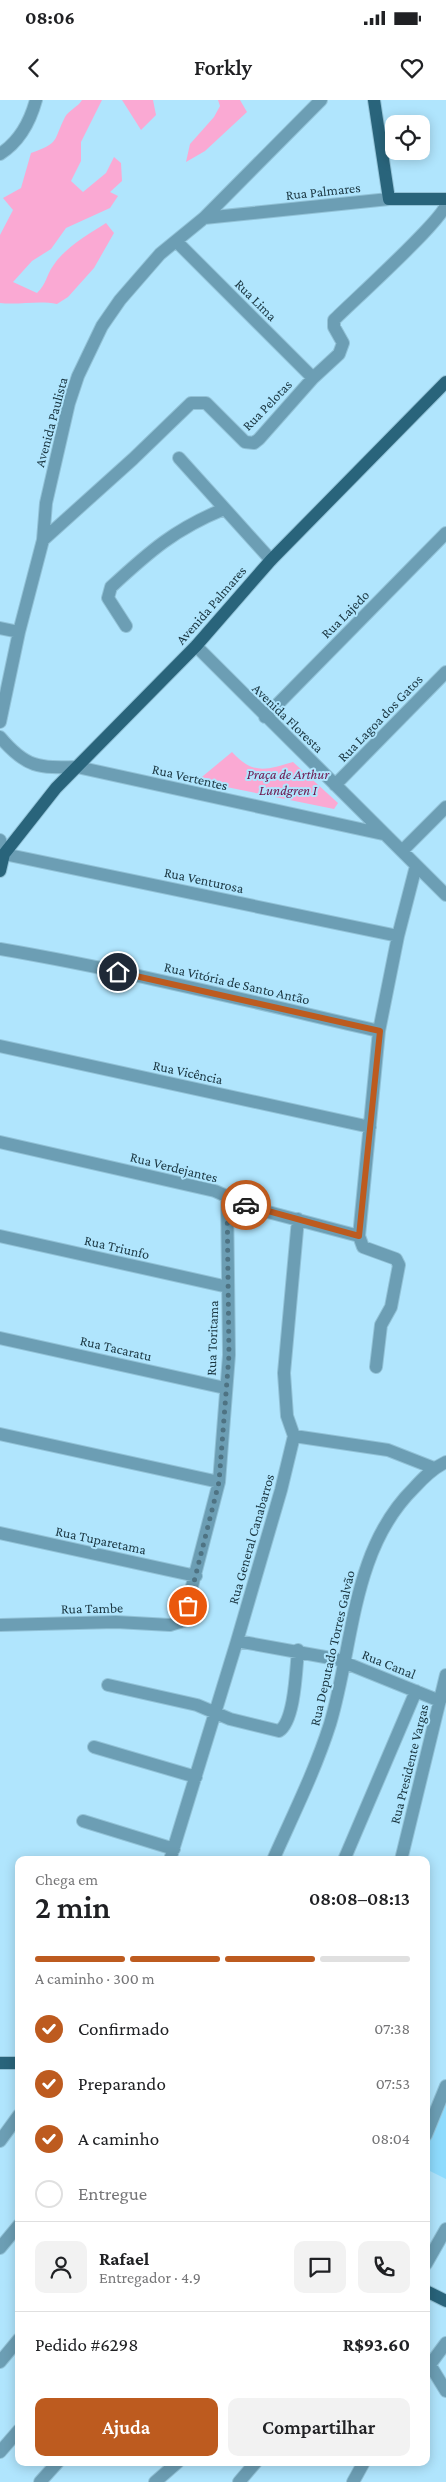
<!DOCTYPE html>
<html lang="pt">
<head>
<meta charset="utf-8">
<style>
  :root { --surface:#fff; --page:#f2f2f2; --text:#202124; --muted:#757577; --line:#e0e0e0; --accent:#bd5b1f }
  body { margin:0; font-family:"Crimson Pro",serif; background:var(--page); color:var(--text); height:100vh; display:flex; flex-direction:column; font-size:19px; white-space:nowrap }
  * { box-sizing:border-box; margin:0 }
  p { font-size:16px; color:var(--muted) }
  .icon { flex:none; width:28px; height:28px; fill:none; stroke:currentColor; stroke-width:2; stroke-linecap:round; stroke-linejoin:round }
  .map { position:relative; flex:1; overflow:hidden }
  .panel { position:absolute; left:15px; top:1756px; width:415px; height:610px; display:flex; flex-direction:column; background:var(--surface); border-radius:10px; box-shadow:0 2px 12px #0003 }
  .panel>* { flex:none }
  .controls { position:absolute; left:385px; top:15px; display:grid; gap:10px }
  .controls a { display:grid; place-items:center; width:45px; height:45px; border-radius:10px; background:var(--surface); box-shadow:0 2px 12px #0003; font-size:25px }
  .pin { position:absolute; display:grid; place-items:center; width:42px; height:42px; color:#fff; margin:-21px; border:2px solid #fff; border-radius:50%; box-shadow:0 1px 5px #0007 }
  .courier { position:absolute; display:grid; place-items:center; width:50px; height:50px; margin:-25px; border:4px solid #bd5b1f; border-radius:50%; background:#fff; color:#222; box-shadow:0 1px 6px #0007 }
  .overview em { font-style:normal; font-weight:600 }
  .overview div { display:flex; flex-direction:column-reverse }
  .overview { display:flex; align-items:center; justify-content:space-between; height:85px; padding:0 20px }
  h1 { font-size:32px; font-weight:600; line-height:38px }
  .bar { display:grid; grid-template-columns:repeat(4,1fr); gap:8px 5px; align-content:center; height:60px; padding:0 20px }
  .bar i { height:6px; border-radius:4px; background:var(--line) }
  .bar .selected { background:var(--accent) }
  .bar p { grid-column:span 4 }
  .line { display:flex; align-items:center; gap:12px; padding:0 20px; border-top:1px solid var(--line) }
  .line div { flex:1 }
  .round { display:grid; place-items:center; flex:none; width:52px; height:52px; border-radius:10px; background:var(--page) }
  ol { padding:0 20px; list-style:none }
  li { display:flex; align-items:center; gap:15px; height:55px }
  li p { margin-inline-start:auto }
  li .icon { padding:5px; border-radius:50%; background:var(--accent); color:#fff; stroke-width:4 }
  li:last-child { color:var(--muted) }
  li i { width:28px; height:28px; border:2px solid var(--line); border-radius:50% }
  .button { display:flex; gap:10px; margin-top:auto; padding:10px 20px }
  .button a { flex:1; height:58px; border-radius:10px; background:var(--accent); color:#fff; font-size:20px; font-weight:600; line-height:58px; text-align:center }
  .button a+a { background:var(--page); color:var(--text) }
  .status { display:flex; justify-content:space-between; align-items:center; height:35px; padding:0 25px; background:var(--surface); direction:ltr }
  .status svg { height:14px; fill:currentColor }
  header { display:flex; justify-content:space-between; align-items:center; height:65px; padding:0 20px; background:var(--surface); font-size:22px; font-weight:600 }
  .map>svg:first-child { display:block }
  .built { fill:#8edbfd }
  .green { fill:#faa9d3 }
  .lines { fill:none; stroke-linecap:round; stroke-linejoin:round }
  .minor-casing { stroke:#92c2d7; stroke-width:14 }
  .major-casing { stroke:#92c2d7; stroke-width:14 }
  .minor { stroke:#6c9eb4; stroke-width:12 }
  .major { stroke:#29647b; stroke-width:12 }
  .done { stroke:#4e7383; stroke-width:5; stroke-dasharray:0 9 }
  .route { stroke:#bd5b1f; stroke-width:6 }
  .labels { text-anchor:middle; stroke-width:4; stroke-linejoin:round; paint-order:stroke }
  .street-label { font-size:14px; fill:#1a3641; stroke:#b0e5fd }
  .park-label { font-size:14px; font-style:italic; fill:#6d144c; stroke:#b0e5fd }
</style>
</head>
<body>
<div class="status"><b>08:06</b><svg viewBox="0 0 49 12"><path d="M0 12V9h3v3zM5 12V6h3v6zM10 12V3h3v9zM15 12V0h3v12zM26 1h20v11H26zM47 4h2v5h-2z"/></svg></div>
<header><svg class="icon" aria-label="back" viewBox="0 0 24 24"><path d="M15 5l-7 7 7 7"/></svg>Forkly<svg class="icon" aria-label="heart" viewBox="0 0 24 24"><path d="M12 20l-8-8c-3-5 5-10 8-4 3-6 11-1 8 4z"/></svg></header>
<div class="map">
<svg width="446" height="2382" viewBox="0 0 446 2382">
  <rect width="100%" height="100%" fill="#b0e5fd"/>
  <path class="built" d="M446,1996V2079L426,2069V2047Z"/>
  <path class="green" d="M82,0H102L81,42V61L71,81L83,92L106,73L114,57L121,63L122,81L110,92L118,96L110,108L66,128L51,149L32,161L13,182L37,193C47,183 46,176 53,166C64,148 89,134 106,123L114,133L94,168L68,197L57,204C39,200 20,205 0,203V135L13,110L3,98L21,88L31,53C60,43 53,41 65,17C69,10 78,7 82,0Z
    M122,0H153L156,15L141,30Z
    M218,0H240L247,12L205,51L186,62L190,44L214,17L220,6Z
    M232,652C253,675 266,670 293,662L338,703L334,709L197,681Z"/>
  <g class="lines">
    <g class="minor-casing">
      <path id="minor" d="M0,54C19,42 30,22 36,0
        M204,118L389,99
        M177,142L313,278
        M179,358L271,460
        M43,440L133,359L191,303H206L245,342L254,343L259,339L313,278L339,254L343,243L334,227V220C352,202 443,120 446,104
        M126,526L108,498L111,487C150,451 175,429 224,409
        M0,528L19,532
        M196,546L446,795
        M265,617L446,433
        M0,622L19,532L43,440L46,403L69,303L78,276L102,226L120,200L160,154L204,118L321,0
        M0,637C26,668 39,668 77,667L383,734
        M335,685L446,572
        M0,740L4,754L398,836
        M402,751L446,707
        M0,849C128,871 253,902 379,931
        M0,946L370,1027
        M0,1042L215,1091L253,1108L359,1136L363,1147L396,1159L399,1165L391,1207L381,1225L376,1267
        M0,1136L228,1187
        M359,1136L379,931L398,836L416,766
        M0,1238L225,1288
        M0,1334L219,1382
        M294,1336L388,1350L434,1368
        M0,1433L196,1476
        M0,1525L116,1522L170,1525L183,1521L219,1382L229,1255L227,1096
        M237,1541L336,1559L440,1601
        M108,1585L197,1605L230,1619L279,1631C295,1621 296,1569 298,1550
        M94,1647L196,1677
        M83,1721L174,1749
        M170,1760L237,1541L281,1390L294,1336L287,1316L284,1273L298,1119
        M273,1760C293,1715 315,1671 330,1624C354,1544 351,1450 414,1388C424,1377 433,1368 446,1362
        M344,1760L416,1591
        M401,1760L446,1575
        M426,2035L446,1986
        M0,2041L19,2015
        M0,2148L19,2125
        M426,2164L446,2129
        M0,2262L19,2239
        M430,2265L446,2291
        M426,2270L446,2243
        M0,2352L19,2330
        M40,2382L58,2362
        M155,2382L178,2362
        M239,2382L256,2362
        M353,2382L364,2362"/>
    </g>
    <g class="major-casing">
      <path id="major" d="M374,0L389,99H446
        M0,771L4,754L56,688L196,546L271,460L446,282
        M0,1963H19
        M426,2191L446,2201"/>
    </g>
    <use href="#minor" class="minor"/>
    <use href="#major" class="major"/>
  </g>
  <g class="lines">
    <path class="done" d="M188,1506L219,1382L229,1255L227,1096L246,1105"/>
    <path class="route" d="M118,872L380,931L359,1136L246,1105"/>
  </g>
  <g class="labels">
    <g class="street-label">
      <text transform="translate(323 91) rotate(-6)" y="5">Rua Palmares</text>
      <text transform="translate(256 200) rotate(45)" y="5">Rua Lima</text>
      <text transform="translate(267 305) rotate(-46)" y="5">Rua Pelotas</text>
      <text transform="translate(51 322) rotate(-75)" y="5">Avenida Paulista</text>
      <text transform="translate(211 505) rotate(-49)" y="5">Avenida Palmares</text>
      <text transform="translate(345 514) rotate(-45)" y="5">Rua Lajedo</text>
      <text transform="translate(288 618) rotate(44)" y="5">Avenida Floresta</text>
      <text transform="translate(380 618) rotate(-46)" y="5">Rua Lagoa dos Gatos</text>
      <text transform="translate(190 677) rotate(13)" y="5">Rua Vertentes</text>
      <text transform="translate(204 780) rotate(12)" y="5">Rua Venturosa</text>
      <text transform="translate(237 883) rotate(13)" y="5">Rua Vitória de Santo Antão</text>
      <text transform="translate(188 972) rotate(12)" y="5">Rua Vicência</text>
      <text transform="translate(174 1067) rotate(14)" y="5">Rua Verdejantes</text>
      <text transform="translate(117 1147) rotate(13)" y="5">Rua Triunfo</text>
      <text transform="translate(212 1238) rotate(-88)" y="5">Rua Toritama</text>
      <text transform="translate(116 1248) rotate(13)" y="5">Rua Tacaratu</text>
      <text transform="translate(251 1439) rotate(-74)" y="5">Rua General Canabarros</text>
      <text transform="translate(101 1440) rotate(12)" y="5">Rua Tuparetama</text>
      <text transform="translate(92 1508) rotate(-1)" y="5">Rua Tambe</text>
      <text transform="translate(332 1548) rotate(-77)" y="5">Rua Deputado Torres Galvão</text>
      <text transform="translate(389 1564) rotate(22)" y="5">Rua Canal</text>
      <text transform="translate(409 1664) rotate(-76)" y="5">Rua Presidente Vargas</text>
    </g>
    <g class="park-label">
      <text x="288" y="679">Praça de Arthur<tspan x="288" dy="16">Lundgren I</tspan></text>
    </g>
  </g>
</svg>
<div class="controls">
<a><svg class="icon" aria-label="locate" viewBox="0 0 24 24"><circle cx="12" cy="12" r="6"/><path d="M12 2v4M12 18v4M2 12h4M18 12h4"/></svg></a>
</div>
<div class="pin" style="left:188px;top:1506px;background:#ea580c"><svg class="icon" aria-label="bag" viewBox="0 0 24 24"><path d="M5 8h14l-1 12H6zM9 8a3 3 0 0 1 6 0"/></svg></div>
<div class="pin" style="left:118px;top:872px;background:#1f2937"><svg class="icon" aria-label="home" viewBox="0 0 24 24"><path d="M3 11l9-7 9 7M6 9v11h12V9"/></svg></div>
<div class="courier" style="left:246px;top:1105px"><svg class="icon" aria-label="car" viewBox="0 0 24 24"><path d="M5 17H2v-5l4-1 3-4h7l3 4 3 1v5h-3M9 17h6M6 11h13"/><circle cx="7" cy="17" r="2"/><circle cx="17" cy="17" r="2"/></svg></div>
<section class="panel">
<div class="overview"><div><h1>2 min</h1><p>Chega em</p></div><em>08:08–08:13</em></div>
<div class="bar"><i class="selected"></i><i class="selected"></i><i class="selected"></i><i></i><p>A caminho · 300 m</p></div>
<ol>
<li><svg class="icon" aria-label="check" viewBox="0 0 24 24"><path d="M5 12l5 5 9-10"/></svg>Confirmado<p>07:38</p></li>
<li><svg class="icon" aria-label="check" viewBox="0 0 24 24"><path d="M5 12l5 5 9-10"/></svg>Preparando<p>07:53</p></li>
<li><svg class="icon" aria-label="check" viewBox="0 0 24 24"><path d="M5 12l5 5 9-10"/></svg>A caminho<p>08:04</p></li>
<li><i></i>Entregue</li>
</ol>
<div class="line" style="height:90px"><a class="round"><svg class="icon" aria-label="person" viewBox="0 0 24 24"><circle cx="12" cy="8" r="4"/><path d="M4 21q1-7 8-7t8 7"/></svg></a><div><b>Rafael</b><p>Entregador · 4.9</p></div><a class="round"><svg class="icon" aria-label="chat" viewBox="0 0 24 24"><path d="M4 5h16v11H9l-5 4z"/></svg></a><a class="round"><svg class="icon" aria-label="phone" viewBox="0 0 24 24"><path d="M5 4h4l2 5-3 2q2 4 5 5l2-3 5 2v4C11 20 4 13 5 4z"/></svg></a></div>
<div class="line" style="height:65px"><div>Pedido #6298</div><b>R$93.60</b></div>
<div class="button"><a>Ajuda</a><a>Compartilhar</a></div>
</section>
</div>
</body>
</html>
